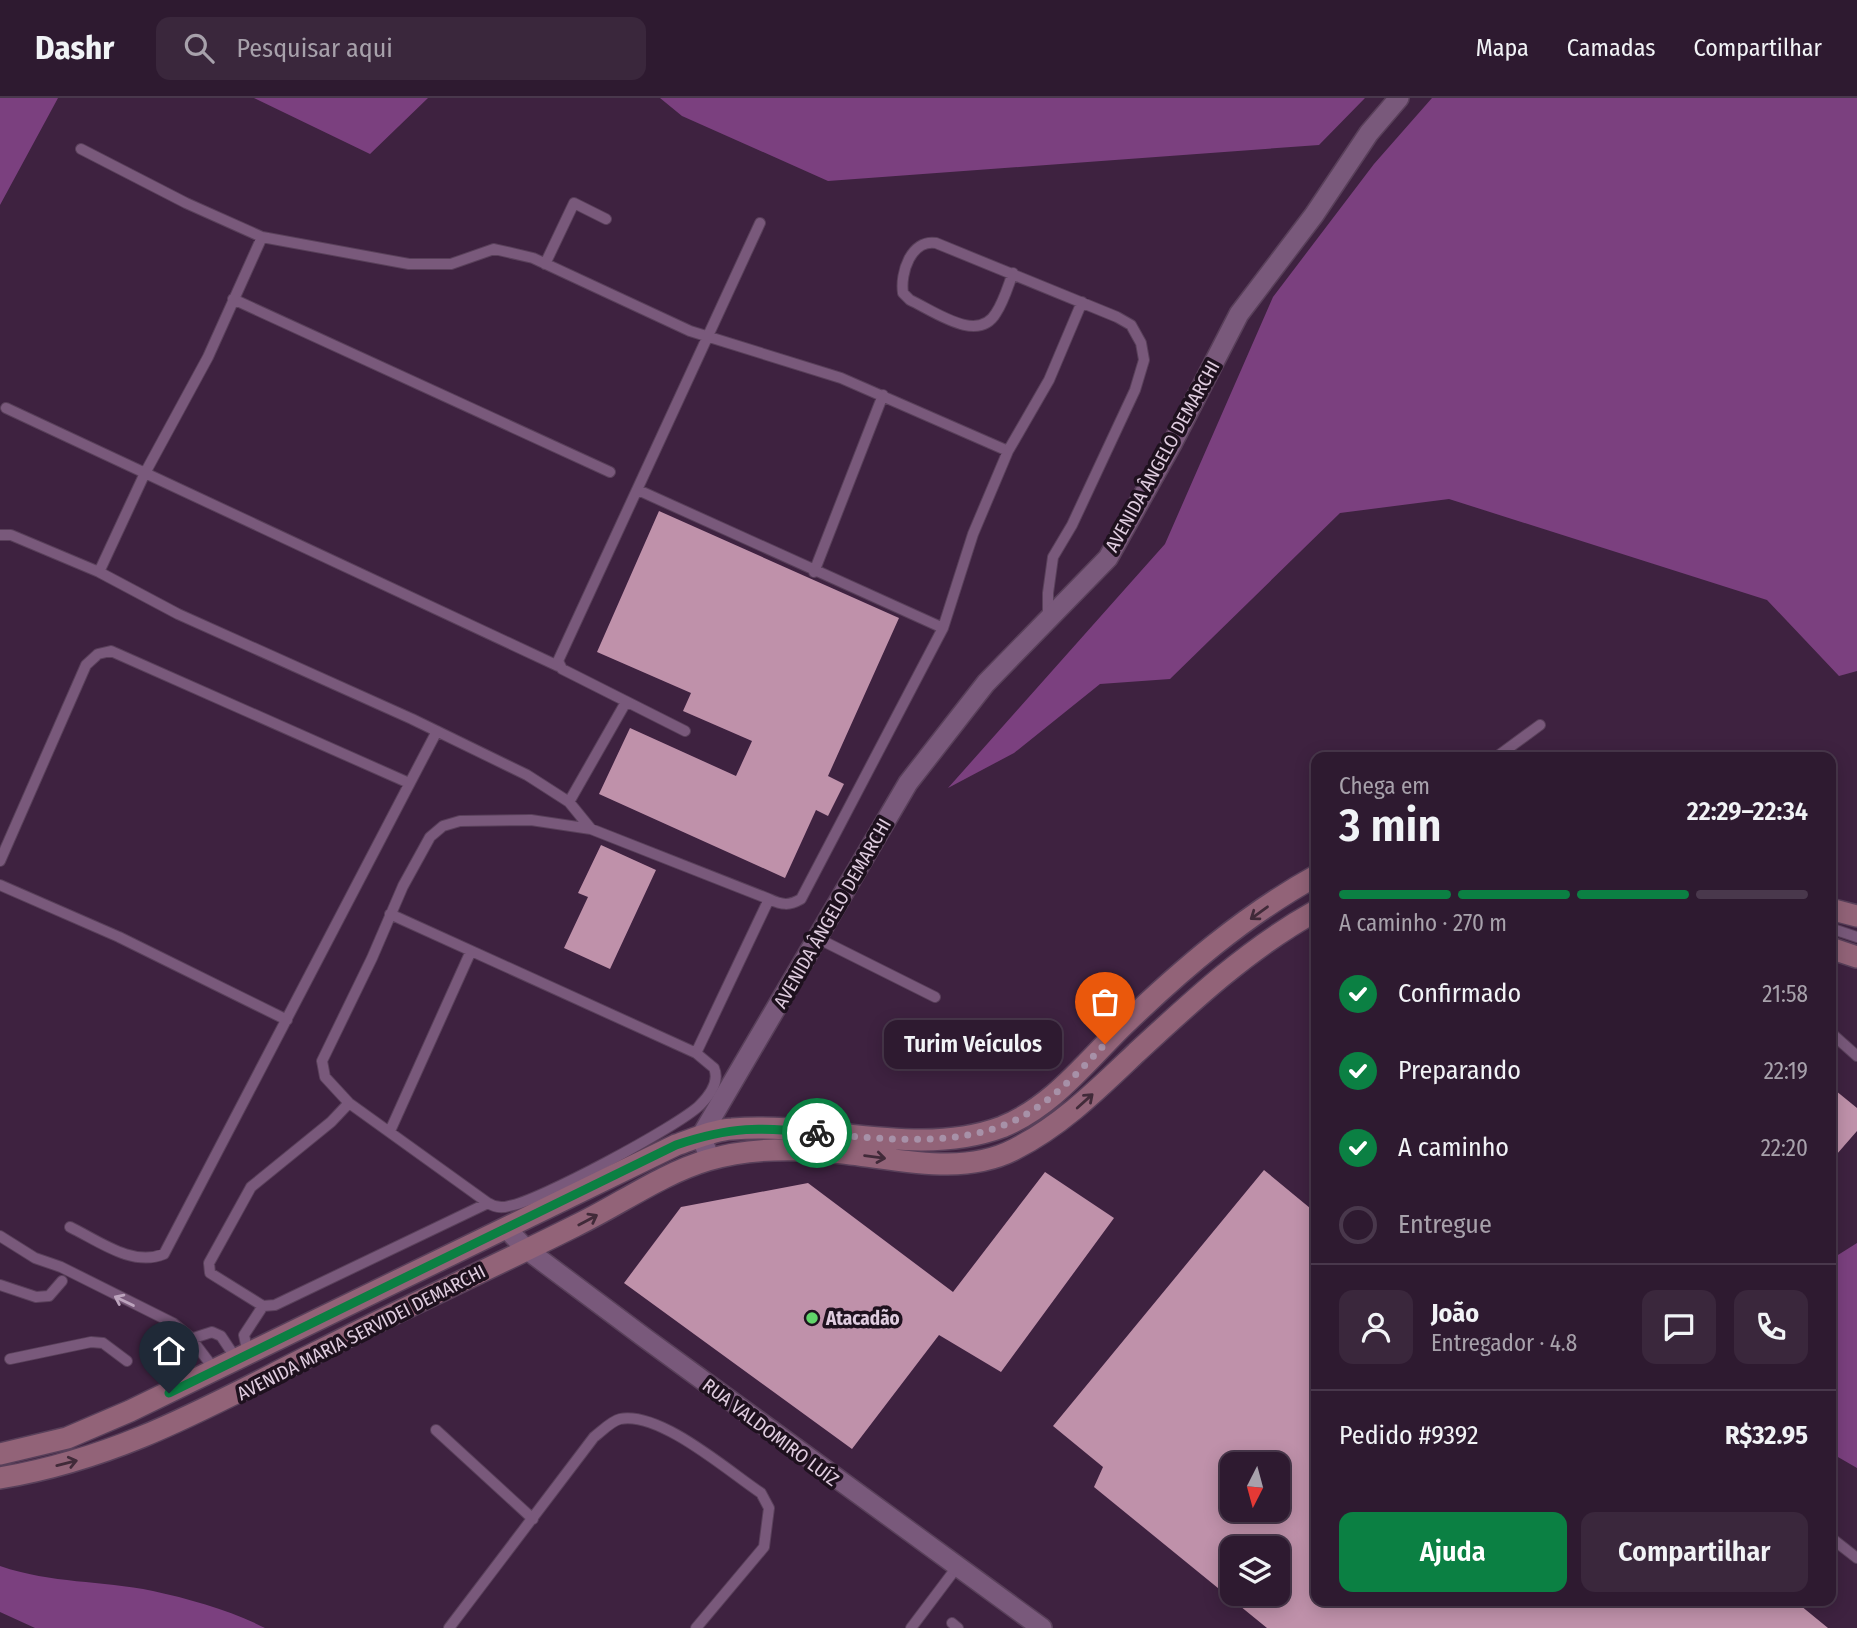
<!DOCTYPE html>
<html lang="pt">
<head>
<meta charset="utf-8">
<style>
  :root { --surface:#2e1a30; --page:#3a273c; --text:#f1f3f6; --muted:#a7a1ab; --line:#49384c; --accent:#0b8043 }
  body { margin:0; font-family:"Fira Sans Condensed",sans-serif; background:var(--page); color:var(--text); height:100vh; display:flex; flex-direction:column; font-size:26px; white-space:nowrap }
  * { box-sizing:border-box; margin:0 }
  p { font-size:23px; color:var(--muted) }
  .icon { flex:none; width:38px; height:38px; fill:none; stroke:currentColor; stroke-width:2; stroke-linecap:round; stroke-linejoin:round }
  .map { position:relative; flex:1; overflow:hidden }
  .sheet { position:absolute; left:1311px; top:654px; width:525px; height:854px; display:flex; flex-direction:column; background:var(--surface); border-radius:14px; box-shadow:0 4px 18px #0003,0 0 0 2px var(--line) }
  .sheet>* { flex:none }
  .needle { width:46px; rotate:186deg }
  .controls { position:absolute; left:1220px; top:1354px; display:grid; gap:14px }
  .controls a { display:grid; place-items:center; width:70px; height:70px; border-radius:14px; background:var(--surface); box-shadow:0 4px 18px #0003,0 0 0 2px var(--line); font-size:35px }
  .pin { position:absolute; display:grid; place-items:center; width:60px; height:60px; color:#fff; margin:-72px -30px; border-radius:50% 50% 50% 0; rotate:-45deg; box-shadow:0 0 7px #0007 }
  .pin .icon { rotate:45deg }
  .courier { position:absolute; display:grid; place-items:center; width:70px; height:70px; margin:-35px; border:5px solid #0b8043; border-radius:50%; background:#fff; color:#222; box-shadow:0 2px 9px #0007 }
  .bubble { position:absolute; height:49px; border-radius:14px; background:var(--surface); box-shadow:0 4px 18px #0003,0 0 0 2px var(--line); font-size:23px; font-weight:600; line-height:49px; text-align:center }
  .head em { font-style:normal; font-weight:600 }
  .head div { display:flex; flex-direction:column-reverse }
  .head { display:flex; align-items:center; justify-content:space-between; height:119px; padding:0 28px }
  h1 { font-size:46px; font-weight:600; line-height:52px }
  .bar { display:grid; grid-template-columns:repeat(4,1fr); gap:10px 7px; align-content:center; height:84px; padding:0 28px }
  .bar i { height:9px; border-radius:5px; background:var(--line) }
  .bar .selected { background:var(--accent) }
  .bar p { grid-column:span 4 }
  .line { display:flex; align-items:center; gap:18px; padding:0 28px; border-top:2px solid var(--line) }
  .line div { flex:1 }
  .round { display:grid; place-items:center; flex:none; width:74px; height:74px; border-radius:14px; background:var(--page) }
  ol { padding:0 28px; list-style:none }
  li { display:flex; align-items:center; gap:21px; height:77px }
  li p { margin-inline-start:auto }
  li .icon { padding:7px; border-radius:50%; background:var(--accent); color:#fff; stroke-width:4 }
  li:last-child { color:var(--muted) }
  li i { width:38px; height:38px; border:4px solid var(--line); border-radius:50% }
  .primary-button { display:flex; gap:14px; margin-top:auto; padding:14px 28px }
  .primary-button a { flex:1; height:80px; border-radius:14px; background:var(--accent); color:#fff; font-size:28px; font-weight:600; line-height:80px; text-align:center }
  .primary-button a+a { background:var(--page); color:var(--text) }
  header { display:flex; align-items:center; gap:42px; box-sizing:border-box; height:98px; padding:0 35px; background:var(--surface); border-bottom:2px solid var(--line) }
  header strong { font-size:33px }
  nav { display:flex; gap:38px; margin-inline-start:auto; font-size:24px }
  .search { width:490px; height:63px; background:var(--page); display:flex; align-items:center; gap:18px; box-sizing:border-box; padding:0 24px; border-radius:14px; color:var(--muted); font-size:26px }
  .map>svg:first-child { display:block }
  .forest { fill:#7b407f }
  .building { fill:#bf91aa; fill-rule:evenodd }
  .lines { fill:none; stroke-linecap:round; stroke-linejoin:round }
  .lane-casing { stroke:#59405a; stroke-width:12 }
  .street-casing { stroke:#59405a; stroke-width:22 }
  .secondary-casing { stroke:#59405a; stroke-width:24 }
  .lane { stroke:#79597b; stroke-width:10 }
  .street { stroke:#79597b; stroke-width:19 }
  .secondary { stroke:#926378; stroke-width:21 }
  .oneway { stroke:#412a39 }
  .oneway2 { stroke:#bca4bd }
  .done { stroke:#a791a8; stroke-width:7; stroke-dasharray:0 12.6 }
  .route { stroke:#0b8043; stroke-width:9 }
  .poi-dot { fill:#61d46a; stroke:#1e111e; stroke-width:2.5 }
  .labels { text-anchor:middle; stroke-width:7; stroke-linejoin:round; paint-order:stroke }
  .street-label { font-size:19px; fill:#e0cde0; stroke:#1e111e }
  .poi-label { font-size:19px; font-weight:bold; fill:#e0cde0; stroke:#1e111e; text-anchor:start }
</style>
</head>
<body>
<header>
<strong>Dashr</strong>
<div class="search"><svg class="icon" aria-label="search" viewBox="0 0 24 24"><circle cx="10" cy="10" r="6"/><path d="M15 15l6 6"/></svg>Pesquisar aqui</div>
<nav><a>Mapa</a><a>Camadas</a><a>Compartilhar</a></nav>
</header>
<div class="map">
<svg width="1857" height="1530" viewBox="0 0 1857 1530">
  <rect width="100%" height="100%" fill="#3e2240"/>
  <path class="forest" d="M0,0H58L0,107Z
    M254,0H428L370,56Z
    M660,0H1365L1319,47L828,83L682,18Z
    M1432,0H1857V573L1839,578L1767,502L1449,401L1340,415L1170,581L1100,586L1014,655L948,690L1165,446L1273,199L1374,66Z
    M1857,1145V1370L1831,1355L1830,1162Z
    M0,1468C53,1486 100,1482 153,1493C190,1501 232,1513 265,1530H35L0,1514Z"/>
  <path class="building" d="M659,413L899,520L828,678L844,686L828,718L816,712L785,780L599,696L630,630L736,678L752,643L683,613L691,595L597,554Z
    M601,747L656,772L610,871L564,850L588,799L578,795Z
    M1830,988L1857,1010V1033L1830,1064Z
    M1264,1072L1316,1115V1503H1795L1828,1530H1267L1094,1389L1103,1369L1053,1328ZM1232,1367H1278V1412H1232ZM1232,1451H1278V1496H1232Z
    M1045,1074L1114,1120L1001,1274L939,1237L852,1351L624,1185L681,1109L808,1085L953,1194Z"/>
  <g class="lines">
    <g class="lane-casing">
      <path id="lane" d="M81,51L186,105L262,139L409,166H451L494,151L533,160L690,233L841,280L1008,353
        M545,166L574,105L606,121
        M1013,175C1008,188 1004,203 996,215C978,246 934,213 910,202L903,195C900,175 911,141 936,145L1117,219L1131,227L1141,245L1144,262L1135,292L1072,427L1053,459L1048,495V519
        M233,201L610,374
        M6,310L558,568
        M638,392L943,530
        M0,437H11L99,474L178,516L412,621L527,677L569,704L591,731
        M99,474L145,375L208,259L262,139
        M814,474L883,297
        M685,633L562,571L558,563L760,125
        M1495,660L1540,627
        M569,704L626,604
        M0,763L86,567L98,556L111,553L409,685
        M0,787L119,839L287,922
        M390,816L696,955L714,970C720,984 710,997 700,1007C679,1028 537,1104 509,1108C502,1110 494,1109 488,1105L349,1005L325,979L322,963L372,860L403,788L430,739L443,728L460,723L531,722L591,731L769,801
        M1830,830L1857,839
        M817,840L935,899
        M1830,934L1857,958
        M696,955L769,801C782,807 789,808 801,801L943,530L973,436L1008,353L1049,282L1082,204
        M349,1005L331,1024L251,1089L209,1165L210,1175L263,1208L275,1207L488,1105
        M390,1033L471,853
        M70,1129C99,1143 132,1169 164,1156L437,633
        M0,1138L35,1160L61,1169L173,1225L190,1239L215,1272
        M0,1187L36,1199L49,1198L62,1183
        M248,1256L244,1237L263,1208
        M10,1261L91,1244L103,1245L127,1263
        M168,1294L161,1267L166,1249L212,1234L221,1238L237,1262
        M436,1332L533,1421
        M1830,1439L1857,1460
        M952,1525L958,1530
        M449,1530L594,1339C601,1334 611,1323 620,1321C660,1313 728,1373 761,1395L769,1410L764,1449L696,1530
        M911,1530L957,1469"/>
    </g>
    <g class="street-casing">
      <path id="street" d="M710,1061L701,1038L908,685L986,585L1108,460L1173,344L1239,216L1314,117L1369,35L1399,0
        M506,1130L526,1151L645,1240L1042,1530"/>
    </g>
    <g class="secondary-casing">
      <path id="secondary" d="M1830,811L1857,818
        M1830,850L1857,859
        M0,1356L67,1340L130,1313L676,1047C694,1041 713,1032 732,1031C820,1023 916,1061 1002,1029C1052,1009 1086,964 1123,928C1181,872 1245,817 1316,778
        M0,1380C120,1360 209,1308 315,1255C401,1211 489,1171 575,1128C619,1107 661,1076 708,1062C748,1050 792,1050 833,1054C892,1059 960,1080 1015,1051C1062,1027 1098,991 1136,955C1192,903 1249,850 1316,813"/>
    </g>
    <use href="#lane" class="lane"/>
    <use href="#street" class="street"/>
    <use href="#secondary" class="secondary"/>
  </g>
  <defs><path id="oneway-shaft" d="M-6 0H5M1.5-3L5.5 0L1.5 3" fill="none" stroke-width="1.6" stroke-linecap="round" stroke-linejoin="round" transform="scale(1.75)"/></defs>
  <g class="oneway">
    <use href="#oneway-shaft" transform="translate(1259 815) rotate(144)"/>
    <use href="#oneway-shaft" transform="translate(1085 1003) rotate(-42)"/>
    <use href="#oneway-shaft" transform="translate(875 1059) rotate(7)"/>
    <use href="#oneway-shaft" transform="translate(588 1122) rotate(-28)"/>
    <use href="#oneway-shaft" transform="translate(67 1365) rotate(-14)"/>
  </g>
  <use class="oneway2" href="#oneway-shaft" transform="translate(124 1203) rotate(-154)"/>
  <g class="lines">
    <path class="done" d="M817,1035C886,1041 972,1053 1033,1012C1060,995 1083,969 1105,946"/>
    <path class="route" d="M169,1295L676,1047C732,1028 759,1029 817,1035"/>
  </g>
  <circle class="poi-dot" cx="812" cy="1220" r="7"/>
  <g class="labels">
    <g class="street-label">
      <text transform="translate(1162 358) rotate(-61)" y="7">AVENIDA ÂNGELO DEMARCHI</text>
      <text transform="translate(832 815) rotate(-60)" y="7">AVENIDA ÂNGELO DEMARCHI</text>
      <text transform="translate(361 1234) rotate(-27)" y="7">AVENIDA MARIA SERVIDEI DEMARCHI</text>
      <text transform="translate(771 1334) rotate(37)" y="7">RUA VALDOMIRO LUÍZ</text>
    </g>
    <g class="poi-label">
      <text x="826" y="1227">Atacadão</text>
    </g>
  </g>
</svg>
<div class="controls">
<a><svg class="needle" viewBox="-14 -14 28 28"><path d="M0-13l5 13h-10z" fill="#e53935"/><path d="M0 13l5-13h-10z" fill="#a7a1ab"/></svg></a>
<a><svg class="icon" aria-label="layers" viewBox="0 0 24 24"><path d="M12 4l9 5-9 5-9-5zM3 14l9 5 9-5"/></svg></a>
</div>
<div class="pin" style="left:1105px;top:946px;background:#ea580c"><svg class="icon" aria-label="bag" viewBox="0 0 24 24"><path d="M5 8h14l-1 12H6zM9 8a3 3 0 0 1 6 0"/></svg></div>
<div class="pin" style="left:169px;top:1295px;background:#1f2937"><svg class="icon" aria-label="home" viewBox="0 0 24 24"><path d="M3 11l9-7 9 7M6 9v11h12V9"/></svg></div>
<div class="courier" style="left:817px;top:1035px"><svg class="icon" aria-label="bike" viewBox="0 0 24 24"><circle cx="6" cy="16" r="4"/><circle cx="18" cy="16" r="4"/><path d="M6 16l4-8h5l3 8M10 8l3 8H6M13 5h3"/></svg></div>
<div class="bubble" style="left:884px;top:922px;width:178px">Turim Veículos</div>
<section class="sheet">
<div class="head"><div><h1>3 min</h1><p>Chega em</p></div><em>22:29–22:34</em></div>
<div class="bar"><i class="selected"></i><i class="selected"></i><i class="selected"></i><i></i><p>A caminho · 270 m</p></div>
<ol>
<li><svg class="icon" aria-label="check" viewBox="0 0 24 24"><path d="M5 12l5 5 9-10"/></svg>Confirmado<p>21:58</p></li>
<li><svg class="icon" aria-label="check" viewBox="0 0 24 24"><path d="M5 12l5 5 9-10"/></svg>Preparando<p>22:19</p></li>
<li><svg class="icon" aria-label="check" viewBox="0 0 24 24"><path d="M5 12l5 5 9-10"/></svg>A caminho<p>22:20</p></li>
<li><i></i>Entregue</li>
</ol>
<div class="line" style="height:126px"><a class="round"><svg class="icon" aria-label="person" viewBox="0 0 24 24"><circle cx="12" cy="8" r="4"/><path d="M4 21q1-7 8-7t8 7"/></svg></a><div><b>João</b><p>Entregador · 4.8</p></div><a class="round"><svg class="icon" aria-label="chat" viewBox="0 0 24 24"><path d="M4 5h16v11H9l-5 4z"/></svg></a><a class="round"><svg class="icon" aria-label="phone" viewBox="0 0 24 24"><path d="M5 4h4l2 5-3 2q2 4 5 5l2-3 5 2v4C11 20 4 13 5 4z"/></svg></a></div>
<div class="line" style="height:91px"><div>Pedido #9392</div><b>R$32.95</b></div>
<div class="primary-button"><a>Ajuda</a><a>Compartilhar</a></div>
</section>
</div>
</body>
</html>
